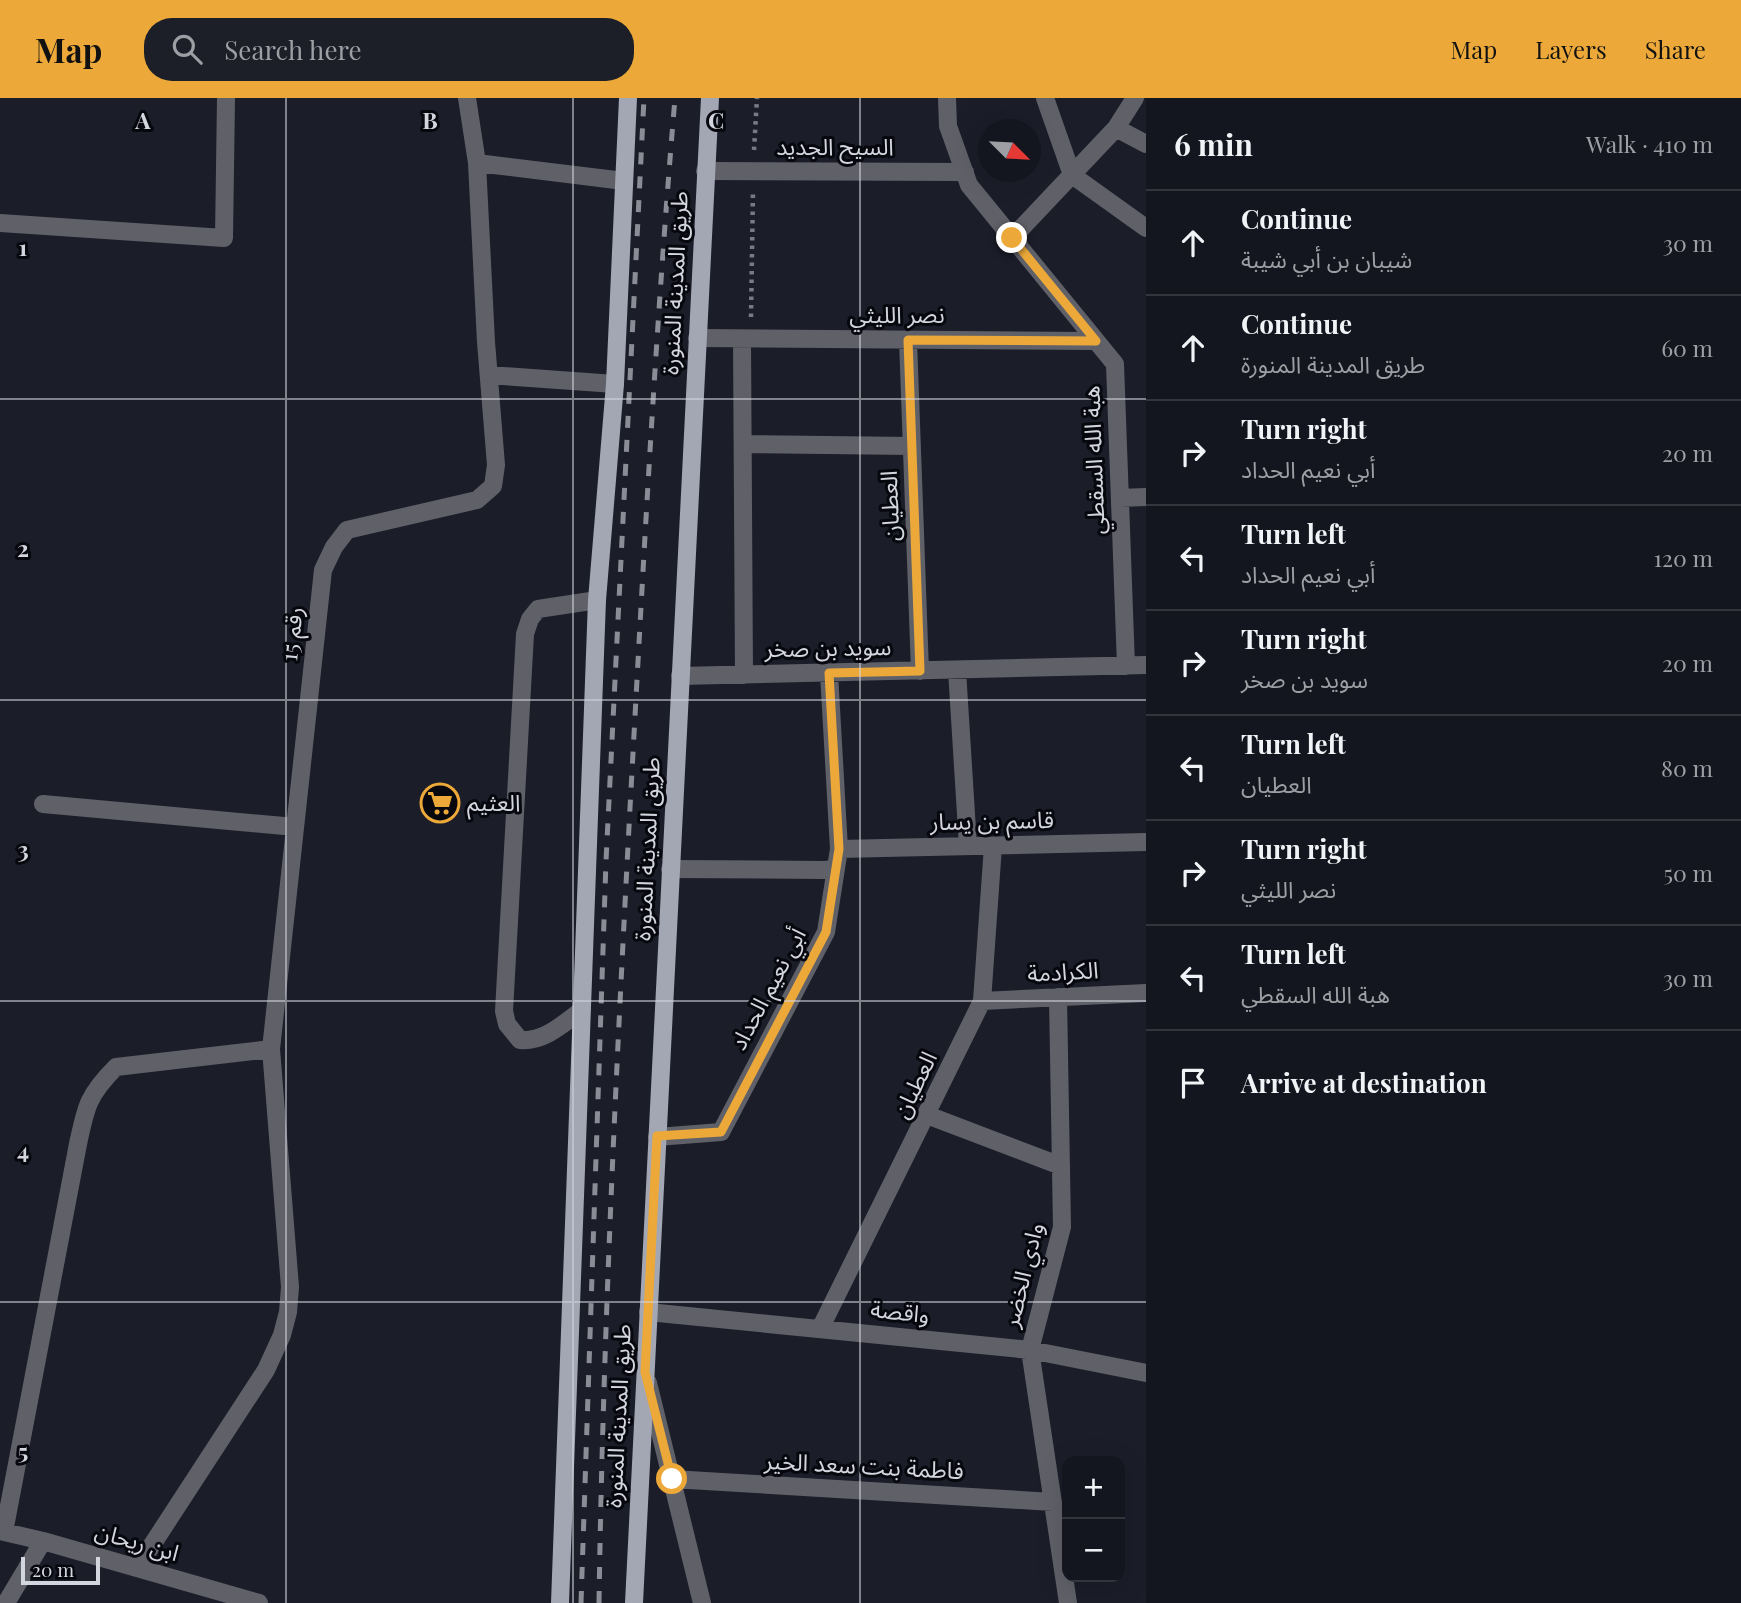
<!DOCTYPE html>
<meta charset="utf-8">
<style>
:root{--surface:#14161f;--page:#1d1f28;--text:#f1f3f6;--muted:#9d9fa4;--line:#33353d;--accent:#eca93a}
body{margin:0;font-family:"Playfair Display","Noto Sans Arabic",serif;background:var(--page);color:var(--text)}
.controls{position:absolute;right:21px;bottom:21px;display:grid;overflow:hidden;border-radius:14px;box-shadow:0 7px 28px #0002}
.controls button{width:63px;height:63px;display:grid;place-items:center;padding:0;border:0;border-bottom:2px solid var(--line);background:var(--surface);color:var(--text);font:35px sans-serif}
.compass{position:absolute;left:978px;top:21px;width:63px;height:63px;border-radius:50%;background:var(--surface);box-shadow:0 7px 28px #0002;rotate:114deg}
.scale{position:absolute;left:21px;bottom:18px;width:79px;box-sizing:border-box;padding-left:7px;border:4px solid #d4d6df;border-top:0;font-size:19px;line-height:24px;white-space:nowrap;color:#d4d6df;-webkit-text-stroke:5px #07080d;paint-order:stroke}
.stop{position:absolute;width:21px;height:21px;margin:-16px;border:5px solid #eca93a;border-radius:50%;background:#fff}
.stop.end{background:#eca93a;border-color:#fff;box-shadow:0 2px 7px #0008}
.list{margin:0;padding:0;list-style:none}
h2{display:flex;justify-content:space-between;align-items:center;height:91px;margin:0;padding:0 28px;font-size:30px}
h2 small{font-size:23px;font-weight:400;color:var(--muted)}
.list li{display:grid;grid-template-columns:46px 1fr auto;gap:21px;align-items:center;box-sizing:border-box;height:105px;padding:0 28px;border-top:2px solid var(--line)}
.list b{display:block;font-size:26px;white-space:nowrap}
.list p{margin:0;font-size:23px;white-space:nowrap;color:var(--muted)}
.list em{font-size:23px;font-style:normal;color:var(--muted)}
.icon{flex:none;width:38px;height:38px;fill:none;stroke:currentColor;stroke-width:2;stroke-linecap:round;stroke-linejoin:round}
.map{position:relative;flex:none;width:1146px;height:1505px;overflow:hidden}
header{display:flex;align-items:center;gap:42px;box-sizing:border-box;height:98px;padding:0 35px;background:var(--accent);color:#111}
header strong{font-size:33px}
nav{display:flex;gap:38px;margin-inline-start:auto;font-size:24px}
.search{width:490px;height:63px;background:var(--page);display:flex;align-items:center;gap:18px;box-sizing:border-box;padding:0 24px;border-radius:28px;color:var(--muted);font-size:26px}
main{display:flex}
aside{flex:1;background:var(--surface)}
.map>svg:first-child{display:block}
.lines{fill:none;stroke-linecap:round;stroke-linejoin:round}
.path{stroke:#787a85;stroke-width:4.5;stroke-dasharray:3.5 5;stroke-linecap:butt}
.minor{stroke:#606168;stroke-width:18}
.major{stroke:#a3a6b3;stroke-width:18}
.rail{stroke:#8a8c96;stroke-width:5;stroke-dasharray:12 12;stroke-linecap:butt}
.route{stroke:#eca93a;stroke-width:9}
.grid{fill:none;stroke:#d4d6df;stroke-width:2;stroke-opacity:0.55}
.labels{text-anchor:middle;stroke-width:6;stroke-linejoin:round;paint-order:stroke}
.street-label{font-size:23px;fill:#d4d6df;stroke:#07080d}
.poi-label{font-size:23px;fill:#d4d6df;stroke:#07080d;text-anchor:start}
.grid-label{font-size:23px;text-anchor:middle;font-weight:bold;fill:#d4d6df;stroke:#07080d;stroke-width:6;stroke-linejoin:round;paint-order:stroke}
</style>
<header>
<strong>Map</strong>
<div class="search"><svg class="icon" aria-label="search" viewBox="0 0 24 24"><circle cx="10" cy="10" r="6"/><path d="M15 15l6 6"/></svg>Search here</div>
<nav><a>Map</a><a>Layers</a><a>Share</a></nav>
</header>
<main>
<div class="map">
<svg width="1146" height="1505" viewBox="0 0 1146 1505">
<rect width="100%" height="100%" fill="#1b1d29"/>
<g class="lines">
<path class="path" d="M754,52L757,0
M751,219L753,92"/>
<path class="minor" d="M947,0L948,28L969,87L1115,266L1126,568
M1045,0L1072,77L1146,130
M1116,30L1146,46
M477,65L624,83
M705,73L965,74
M0,125L224,140L226,0
M1012,140L1116,30L1135,0
M697,240L1096,243
M742,241L744,577
M908,242L920,573
M489,277L615,286
M743,346L912,348
M1120,400L1146,399
M957,572L968,748
M680,578L1146,567
M43,706L295,729
M839,751L1146,744
M670,771L825,772L836,770
M1058,899L1062,1129L1030,1252L1068,1505
M982,903L1146,895
M582,912C563,926 544,944 520,942L507,926L504,913L525,536L530,521L538,511L597,502
M927,1017L1061,1068
M657,1039L721,1034L826,834L839,751L829,575
M648,1214L1030,1252L1146,1275
M820,1231L982,903L993,748
M648,1285L702,1505
M672,1381L1053,1404
M0,1433L43,1443L259,1505
M4,1434L78,1046C86,1008 88,997 116,969L271,951L323,472L334,449L347,432L477,402L493,388L496,367L486,244L477,65L467,0
M137,1470L266,1272L282,1237L288,1214L290,1189L271,951
M6,1505L43,1443"/>
<path class="major" d="M560,1505L597,502L615,286L628,0
M634,1505L710,0"/>
<path class="rail" d="M581,1505L606,763L644,0
M599,1505C603,1240 616,975 630,710C643,473 655,237 675,0"/>
</g>
<g class="lines">
<path class="route" d="M672,1381L645,1274L657,1038L721,1034L826,834L839,751L829,575L920,573L908,242L1096,243L1012,140"/>
</g>
<path class="grid" d="M286,0V1505M573,0V1505M860,0V1505M0,301H1146M0,602H1146M0,903H1146M0,1204H1146"/>
<defs>
<symbol id="supermarket-ring" viewBox="-11 -11 22 22"><circle r="9.5" fill="#07080d" stroke="#eca93a" stroke-width="1.5"/><path d="M-6-5.5h2.5l.6 2H6L4.5 2H-2.5L-4.4-4H-6ZM-1.5 3.2a1.3 1.3 0 1 0 .1 0ZM3 3.2a1.3 1.3 0 1 0 .1 0Z" fill="#eca93a"/></symbol>
</defs>
<g fill-rule="evenodd">
<use href="#supermarket-ring" x="418" y="683" width="44" height="44"/>
</g>
<g class="labels">
<g class="street-label">
<text x="835" y="57">السيح الجديد</text>
<text transform="translate(675 185) rotate(-87)" y="8">طريق المدينة المنورة</text>
<text x="897" y="225">نصر الليثي</text>
<text transform="translate(1094 362) rotate(-92)" y="8">هبة الله السقطي</text>
<text transform="translate(890 408) rotate(-92)" y="8">العطيان</text>
<text transform="translate(292 536) rotate(-84)" y="8">رقم 15</text>
<text transform="translate(828 550) rotate(-1)" y="8">سويد بن صخر</text>
<text transform="translate(992 723) rotate(-1)" y="8">قاسم بن يسار</text>
<text transform="translate(647 751) rotate(-87)" y="8">طريق المدينة المنورة</text>
<text transform="translate(1063 874) rotate(-3)" y="8">الكرادمة</text>
<text transform="translate(768 891) rotate(-62)" y="8">أبي نعيم الحداد</text>
<text transform="translate(915 987) rotate(-64)" y="8">العطيان</text>
<text transform="translate(1023 1177) rotate(-76)" y="8">وادي الخضر</text>
<text transform="translate(900 1214) rotate(6)" y="8">واقصة</text>
<text transform="translate(618 1318) rotate(-87)" y="8">طريق المدينة المنورة</text>
<text transform="translate(864 1368) rotate(3)" y="8">فاطمة بنت سعد الخير</text>
<text transform="translate(137 1444) rotate(16)" y="8">ابن ريحان</text>
</g>
<g class="poi-label">
<text x="467" y="713">العثيم</text>
</g>
</g>
<g class="grid-label">
<text x="143" y="31">A</text>
<text x="430" y="31">B</text>
<text x="716" y="31">C</text>
<text x="23" y="158">1</text>
<text x="23" y="459">2</text>
<text x="23" y="760">3</text>
<text x="23" y="1061">4</text>
<text x="23" y="1362">5</text>
</g>
</svg>
<div class="controls">
<button>+</button>
<button>−</button>
</div>
<svg class="compass" viewBox="-18 -18 36 36"><path d="M0-13l5 13h-10z" fill="#e53935"/><path d="M0 13l5-13h-10z" fill="#9d9fa4"/></svg>
<div class="scale">20 m</div>
<div class="stop" style="left:672px;top:1381px"></div>
<div class="stop end" style="left:1012px;top:140px"></div>
</div>
<aside>
<h2>6 min<small>Walk · 410 m</small></h2>
<ul class="list">
<li><svg class="icon" aria-label="ahead" viewBox="0 0 24 24"><path d="M12 20V5M6 11l6-6 6 6"/></svg><div><b>Continue</b><p>شيبان بن أبي شيبة</p></div><em>30 m</em></li>
<li><svg class="icon" aria-label="ahead" viewBox="0 0 24 24"><path d="M12 20V5M6 11l6-6 6 6"/></svg><div><b>Continue</b><p>طريق المدينة المنورة</p></div><em>60 m</em></li>
<li><svg class="icon" aria-label="right" viewBox="0 0 24 24"><path d="M7 20v-9h11M14 6l5 5-5 5"/></svg><div><b>Turn right</b><p>أبي نعيم الحداد</p></div><em>20 m</em></li>
<li><svg class="icon" aria-label="left" viewBox="0 0 24 24"><path d="M17 20v-9H6M10 6l-5 5 5 5"/></svg><div><b>Turn left</b><p>أبي نعيم الحداد</p></div><em>120 m</em></li>
<li><svg class="icon" aria-label="right" viewBox="0 0 24 24"><path d="M7 20v-9h11M14 6l5 5-5 5"/></svg><div><b>Turn right</b><p>سويد بن صخر</p></div><em>20 m</em></li>
<li><svg class="icon" aria-label="left" viewBox="0 0 24 24"><path d="M17 20v-9H6M10 6l-5 5 5 5"/></svg><div><b>Turn left</b><p>العطيان</p></div><em>80 m</em></li>
<li><svg class="icon" aria-label="right" viewBox="0 0 24 24"><path d="M7 20v-9h11M14 6l5 5-5 5"/></svg><div><b>Turn right</b><p>نصر الليثي</p></div><em>50 m</em></li>
<li><svg class="icon" aria-label="left" viewBox="0 0 24 24"><path d="M17 20v-9H6M10 6l-5 5 5 5"/></svg><div><b>Turn left</b><p>هبة الله السقطي</p></div><em>30 m</em></li>
<li><svg class="icon" aria-label="arrive" viewBox="0 0 24 24"><path d="M6 21V4h12l-3 4 3 4H6"/></svg><div><b>Arrive at destination</b></div></li>
</ul>
</aside>
</main>
